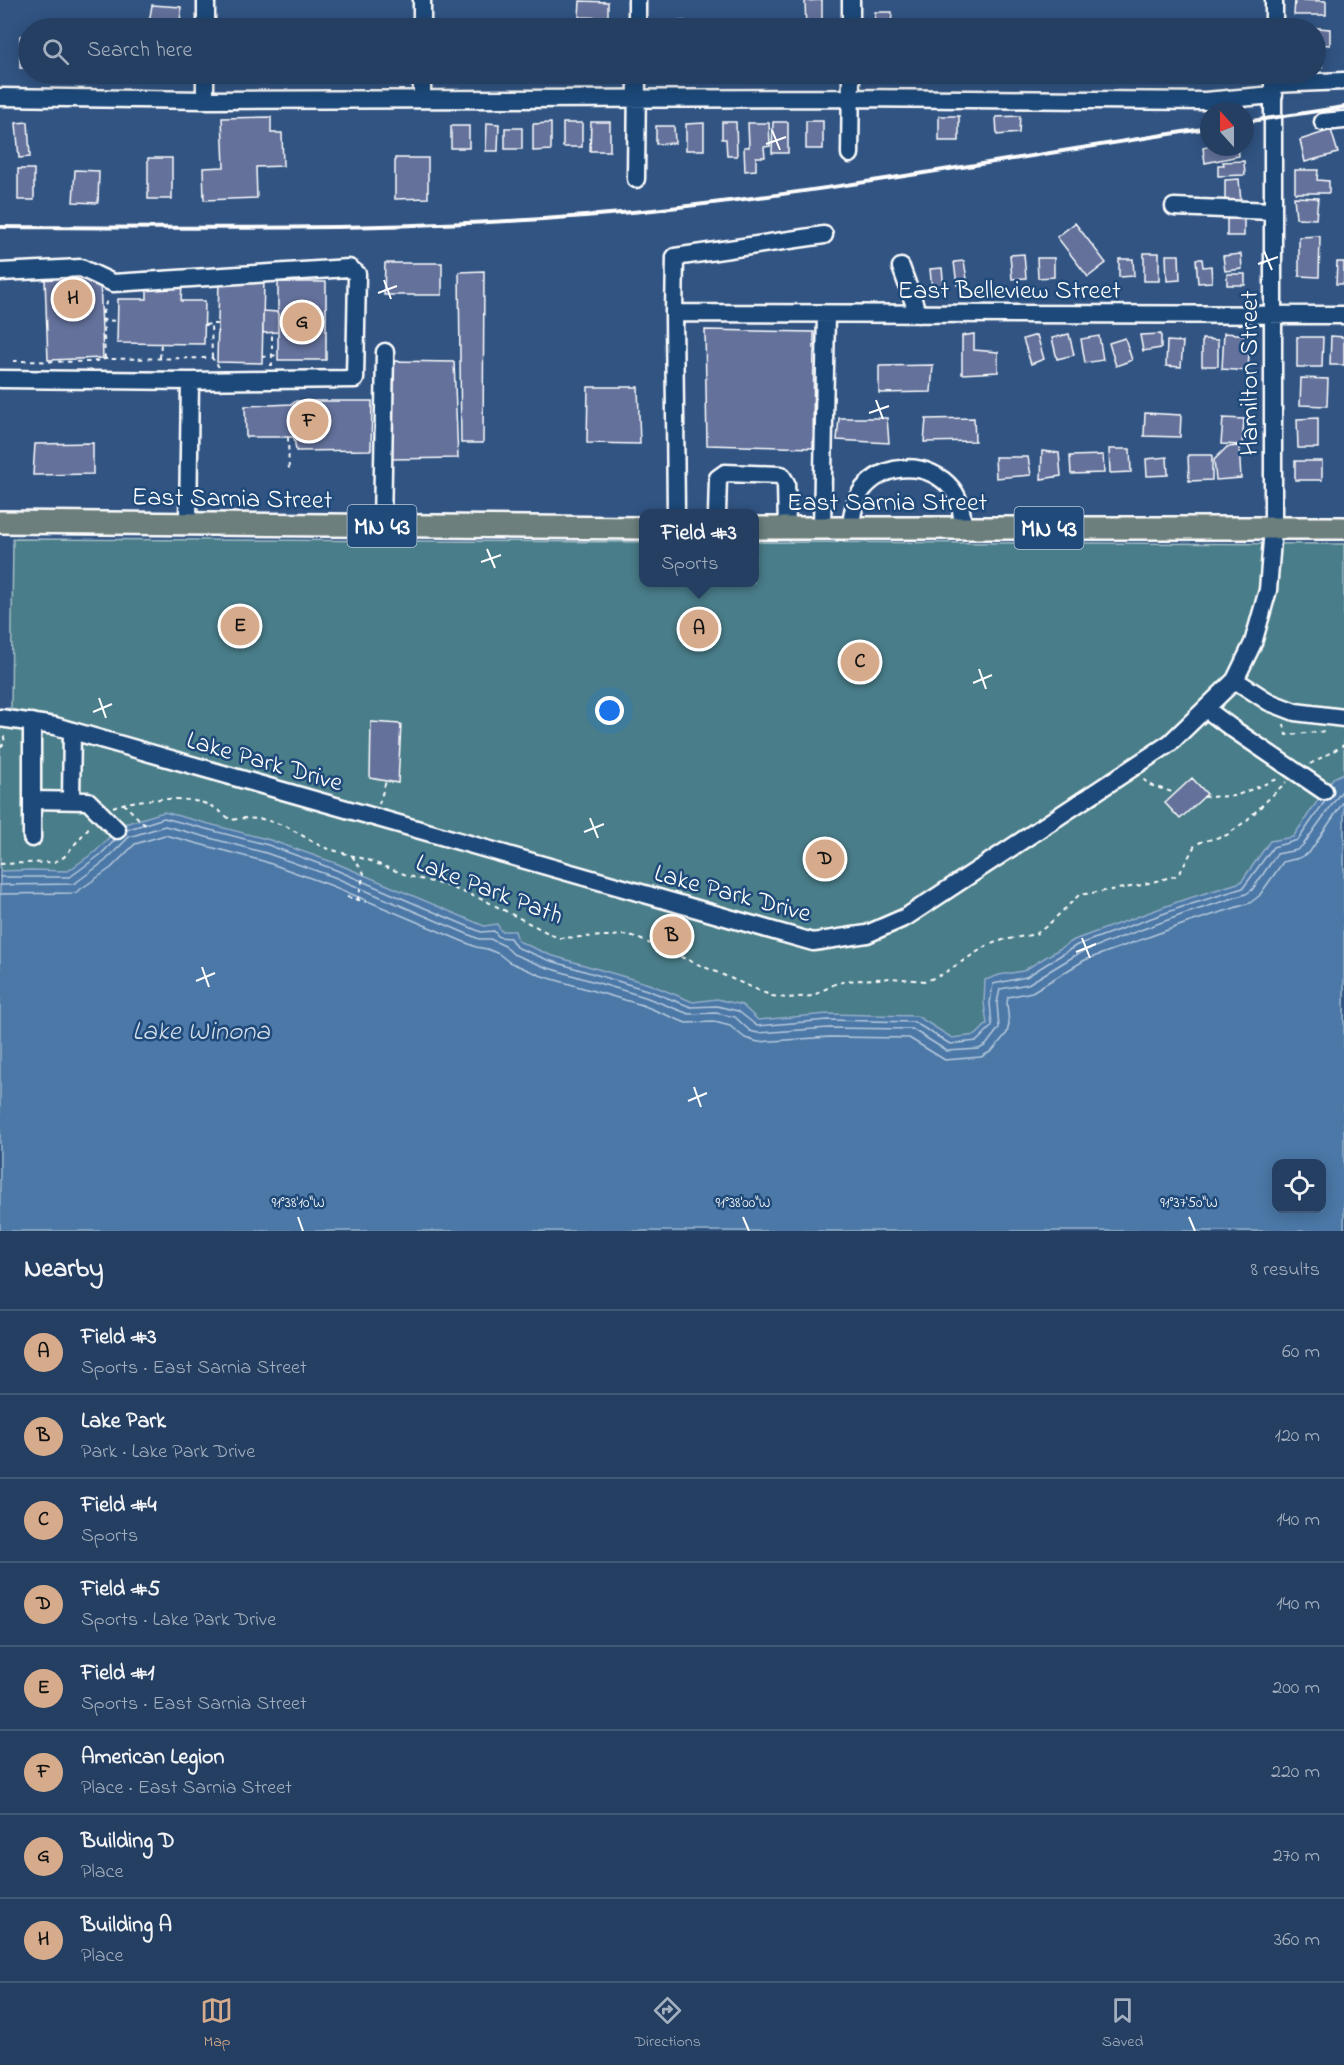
<!DOCTYPE html>
<meta charset="utf-8">
<style>
:root{--surface:#253f62;--page:#2d4668;--text:#f1f3f6;--muted:#a3afbe;--line:#425877;--accent:#d6ab8b}
body{margin:0;font-family:"Indie Flower",sans-serif;background:var(--page);color:var(--text)}
.controls{position:absolute;right:18px;bottom:18px;display:grid;overflow:hidden;border-radius:12px;box-shadow:0 3px 15px #0003}
.controls button{width:54px;height:54px;display:grid;place-items:center;padding:0;border:0;border-bottom:2px solid var(--line);background:var(--surface);color:var(--text);font:30px sans-serif}
.compass{position:absolute;left:1200px;top:102px;width:54px;height:54px;border-radius:50%;background:var(--surface);box-shadow:0 3px 15px #0003;rotate:339deg}
.you{position:absolute;left:610px;top:711px;width:21px;height:21px;margin:-15px;border:4px solid #fff;border-radius:50%;background:#1a73e8;box-shadow:0 0 0 9px #1a73e833}
.badge{display:grid;place-items:center;width:39px;height:39px;border-radius:50%;background:var(--accent);color:#111;font-size:20px;font-weight:700}
.pin{position:absolute;translate:-50% -50%;border:3px solid #fff;box-shadow:0 2px 6px #0006}
.popup{position:absolute;left:639px;top:509px;width:120px;height:78px;box-sizing:border-box;display:grid;place-content:center;border-radius:12px;background:var(--surface);filter:drop-shadow(0 2px 4px #0005);font-size:20px;white-space:nowrap;color:var(--muted)}
.popup b{font-size:22px;color:var(--text)}
.popup::after{content:'';position:absolute;left:50%;top:100%;margin-left:-12px;border:12px solid transparent;border-top-color:var(--surface)}
.list{margin:0;padding:0;list-style:none}
h2{display:flex;justify-content:space-between;align-items:center;height:78px;margin:0;padding:0 24px;font-size:26px}
h2 small{font-size:20px;font-weight:400;color:var(--muted)}
.list li{display:grid;grid-template-columns:39px 1fr auto;gap:18px;align-items:center;box-sizing:border-box;height:84px;padding:0 24px;border-top:2px solid var(--line)}
.list b{display:block;font-size:22px;white-space:nowrap}
.list p{margin:0;font-size:20px;white-space:nowrap;color:var(--muted)}
.list em{font-size:20px;font-style:normal;color:var(--muted)}
.icon{flex:none;width:33px;height:33px;fill:none;stroke:currentColor;stroke-width:2;stroke-linecap:round;stroke-linejoin:round}
.map{position:relative;flex:none;width:1344px;height:1231px;overflow:hidden}
.search{position:absolute;background:var(--surface);box-shadow:0 3px 15px #0003;left:18px;right:18px;top:18px;height:66px;display:flex;align-items:center;gap:15px;box-sizing:border-box;padding:0 21px;border-radius:33px;color:var(--muted);font-size:22px}
.sheet{height:750px;background:var(--surface)}
nav{display:flex;justify-content:space-around;align-items:center;box-sizing:border-box;height:84px;border-top:2px solid var(--line);background:var(--surface);font-size:16px;color:var(--muted)}
nav a{display:grid;justify-items:center;gap:3px}
nav .on{color:var(--accent)}
.map>svg:first-child{display:block}
.green{fill:#4a7d89;stroke:#a4bec4;stroke-width:1.5;fill-rule:evenodd}
.water{fill:#4b78a7;stroke:#93aeca;stroke-width:1.5;fill-rule:evenodd}
.lines{fill:none;stroke-linecap:round;stroke-linejoin:round}
.shore{stroke:#b7c9dc;stroke-width:1.5}
.building{fill:#63719b;stroke:#fff;stroke-width:1.5}
.minor-casing{stroke:#fff;stroke-width:21}
.major-casing{stroke:#fff;stroke-width:26}
.path{stroke:#fff;stroke-width:2;stroke-dasharray:4.5 4.5;stroke-linecap:butt}
.minor{stroke:#1f4a7a;stroke-width:16}
.major{stroke:#6c7f7c;stroke-width:21}
.rail{stroke:#fff;stroke-width:4}
.ticks{fill:none;stroke:#fff;stroke-width:2}
.labels{text-anchor:middle;stroke-width:5;stroke-linejoin:round;paint-order:stroke}
.shield{fill:#1f4a7a;stroke:#bcc9d7;stroke-width:1.5}
.shield-label{font-size:24px;font-weight:bold;fill:#fff}
.street-label{font-size:26px;fill:#fff;stroke:#1f4a7a}
.water-label{font-size:27px;font-style:italic;fill:#d2dde9;stroke:#1f4a7a}
.ticks-label{font-size:15px;text-anchor:middle;fill:#fff;stroke:#1f4a7a;stroke-width:5;stroke-linejoin:round;paint-order:stroke}
</style>
<div class="map">
<svg width="1344" height="1231" viewBox="0 0 1344 1231">
<rect width="100%" height="100%" fill="#315483"/>
<filter id="ink" filterUnits="userSpaceOnUse"><feTurbulence type="fractalNoise" baseFrequency=".0167" numOctaves="2"/><feDisplacementMap in="SourceGraphic" scale="12" xChannelSelector="R" yChannelSelector="G"/><feConvolveMatrix kernelMatrix="1 2 1 2 8 2 1 2 1" color-interpolation-filters="sRGB"/></filter>
<g filter="url(#ink)">
<path class="green" d="M13,539L643,542L644,582H754L755,542L1344,544V1231H0V709L11,708ZM1276,1164H1322V1208H1276Z"/>
<path class="water" d="M1344,773V1231H0V871L31,870L68,871L96,851L121,825L164,812L270,840L338,864L484,926L497,924L501,931H515L518,941L550,955L649,984L693,1002L717,999L742,1005L758,1020L828,1014L917,1016L952,1038L976,1035L987,1024L984,1003L985,980L999,975L1023,971L1074,940L1180,901L1241,882L1270,841L1293,837L1333,778ZM1276,1164H1322V1208H1276Z"/>
<g class="lines">
<path class="shore" d="M126,830L164,818L268,845L336,870L481,932L494,931L499,937L510,938L516,947L548,960L647,990L691,1007L717,1006L738,1011L757,1026L828,1020L914,1022L950,1044L977,1041L992,1026L990,1003L993,984L1026,977L1077,945L1182,907L1243,888L1273,847L1298,840L1325,801
M0,877H70L100,855L116,839
M0,885L74,884L105,861L129,837L165,826L266,853L334,877L479,939H490L505,946L513,954L545,967L645,997L689,1014L716,1013L735,1017L750,1031L758,1033L829,1028L912,1029L947,1051L979,1049L986,1045L999,1028L997,1003L1000,989L1028,984L1081,952L1184,914L1246,894L1252,890L1277,854L1297,850L1303,845L1344,788
M0,894L75,893L111,868L135,844L165,835L263,861L330,885L476,947L487,949L499,954L509,962L542,976L642,1005L686,1023L715,1022L730,1026L745,1038L758,1042L829,1037L909,1038L945,1060L981,1057L992,1051L1007,1033L1009,1024L1007,1003L1008,997L1032,992L1085,960L1187,923L1250,903L1259,896L1283,862L1299,858L1309,853L1344,801"/>
</g>
<path class="building" d="M822,0V28H806L805,1Z
M1295,0L1326,1V15H1294Z
M580,1L608,2V18L579,17Z
M152,5L181,7L180,28H148Z
M875,12H892L891,28H874Z
M685,21L686,28H668V22Z
M1056,21H1077V28H1056Z
M1295,26L1330,29V45L1316,44V28H1295Z
M20,36L28,37V68H20Z
M1323,50L1322,67H1316V51Z
M939,116H959V141H939Z
M1020,116L1019,133L997,135L996,117Z
M271,117V133H282L283,166L256,167L257,198L204,200L203,168L224,167L222,118Z
M806,121H823V149H806Z
M28,122L30,157L19,158L16,123Z
M591,122H610V151H590Z
M722,122H736L737,156H727L726,139H722Z
M773,122H788V153H772Z
M487,123L499,124L498,151H486Z
M551,123V150L533,151V124Z
M563,123H582V147H563Z
M704,123V150H686V124Z
M748,123H769L770,146L764,147L765,157H756V170L745,171L744,147H749Z
M451,126H469V148H451Z
M656,126H674L675,143L656,144Z
M505,128H522V149H505Z
M1331,130L1338,153L1305,162L1300,140Z
M1209,146L1238,147L1239,156L1205,163L1203,148Z
M148,158H172V199H148Z
M395,158H428V198L395,199Z
M1244,161L1245,175L1218,176V165H1224L1223,162Z
M18,169H34V200H18Z
M75,170L99,171L98,203L73,202Z
M1295,170H1318L1317,180L1329,181V193H1295Z
M1239,179L1241,202L1225,203V180Z
M1294,197L1318,198L1316,219L1296,218Z
M1244,218V236H1227V219Z
M1075,223L1106,263L1088,277L1057,237Z
M1320,236L1319,277L1299,276V237Z
M1144,253H1159V281H1144Z
M1024,254L1026,278L1012,279L1010,255Z
M1241,254L1242,269L1225,271L1223,256Z
M1166,255H1179L1180,280L1167,281Z
M1037,258H1054V277L1038,278Z
M1119,259H1133L1134,276L1119,277Z
M1196,259H1202L1203,267L1211,266L1212,282L1198,283Z
M964,261L967,279L957,285L954,262Z
M1337,262H1344V284H1336Z
M385,263H442V295H384Z
M942,268L944,289L932,290L930,269Z
M484,271L483,443H461L459,272Z
M1227,274H1245V285H1227Z
M100,277L103,358L48,360L45,279Z
M219,279L264,280L262,363L217,362Z
M278,282H326V360H278Z
M147,285L182,286L181,301H205L204,344L117,343L118,299H147Z
M263,311L278,312V332L263,333Z
M705,330L814,332L813,448L707,445Z
M1224,333L1250,335L1248,371L1222,369Z
M974,334V350L998,352V372L962,374V336Z
M1069,334L1074,355L1057,359L1052,338Z
M1161,334V348L1143,351L1140,335Z
M1037,335L1044,359L1031,364L1023,339Z
M1099,336L1103,360L1085,363L1081,339Z
M1331,336L1344,337V365H1330Z
M1297,337H1323L1322,367H1297Z
M1125,338L1132,360L1116,366L1109,343Z
M1202,339L1218,340V366H1202Z
M1167,341L1183,342L1181,367L1166,366Z
M390,361L454,362L458,458L390,459Z
M933,365L931,392L879,393V366Z
M1301,378L1328,379L1327,406L1300,405Z
M588,387H638L640,444L587,443Z
M296,401H372L371,450L296,451L294,437H246L245,406L292,404Z
M1145,413L1181,415L1180,437L1144,436Z
M839,418H887L889,443L837,440Z
M974,418L975,441L924,442L926,419Z
M1223,418L1244,419L1242,445L1221,444Z
M1318,418V448H1298L1297,419Z
M93,443V474L33,475L35,444Z
M1239,446L1241,478L1216,480L1214,460L1227,447Z
M1109,449H1130L1131,472L1110,473Z
M1042,451L1059,453L1061,476L1041,479Z
M1103,455L1104,473L1071,474L1070,456Z
M1188,455H1212V480L1189,481Z
M995,457H1028L1031,475L996,478Z
M1167,457L1168,475L1147,476L1146,459Z
M1295,461H1322V480H1295Z
M371,722L401,724L398,783L370,778Z
M1192,778L1207,794L1180,819L1165,803Z"/>
<g class="lines">
<defs>
<path id="minor" d="M206,28V0
M422,28V0
M637,28V0
M851,28V0
M1274,28V0
M205,74V100
M1273,84L1344,81
M0,97L205,100L851,98L1205,101L1274,95
M422,99V74
M1323,122L1344,120
M850,154L851,74
M636,179L637,74
M1174,207L1272,211
M901,267L918,314
M0,272L81,268L113,283L349,268L357,274L355,379L190,381L0,379
M674,313L1344,315
M676,514L674,313L675,257L824,235
M717,514L718,478L725,473L781,475L786,483L787,528
M188,523L190,381
M382,526L385,352
M822,528L826,314
M851,528C852,514 854,501 863,489C885,462 929,461 952,489C961,500 962,515 963,528
M1235,680L1269,702L1295,712L1344,718
M1206,709L1233,729L1324,791
M0,718L55,726L813,942L867,934L906,917L1170,743L1235,680L1253,643L1268,590L1273,528V74
M32,800L88,801L117,830
M71,800L72,731
M32,838V722"/>
<path id="major" d="M0,522L644,528
M754,528H1344"/>
</defs>
<use href="#minor" class="minor-casing"/>
<use href="#major" class="major-casing"/>
<path class="path" d="M101,320L117,321
M205,325L211,324
M262,357L278,355
M160,358L161,343
M212,358L211,324H218
M105,359L103,312L108,297
M13,361L91,362L105,359L212,358L219,367
M270,365H272V332
M288,437L289,473
M1284,724L1286,735L1326,731
M0,747L5,743L3,732
M1310,764L1344,745
M1143,779L1150,785L1175,793
M1203,797L1235,796L1280,778
M123,803L148,828
M379,804L386,781
M113,807C135,798 190,795 211,806C218,809 224,815 231,820L243,818L262,819L286,826L322,847L368,860L409,876L447,886L486,901L558,938L630,935L772,996L787,998L812,996L835,984L846,981L891,978L926,981L941,975L988,945L1003,940L1036,934L1048,925L1079,895L1137,886L1175,876L1181,871L1195,845L1201,842L1227,835L1247,820L1286,782
M352,856L364,873L358,899
M0,864L54,862L64,857L91,825
M347,897L367,902"/>
<use href="#minor" class="minor"/>
<use href="#major" class="major"/>
<path class="rail" d="M1245,122L1344,107
M0,227C218,228 436,232 653,210C839,190 1024,156 1209,128"/>
</g>
</g>
<path class="ticks" d="M772,130L780,150M766,144L786,137M1264,251L1272,270M1258,264L1278,257M384,280L391,299M378,293L397,286M876,400L883,419M869,413L889,406M487,549L495,568M481,562L501,555M979,669L986,689M973,683L992,675M99,698L106,718M93,712L112,704M590,818L598,838M584,832L604,824M1082,938L1090,958M1076,952L1096,944M202,967L209,987M196,981L215,973M694,1087L701,1107M688,1101L707,1093M298,1217L303,1231M743,1217L749,1231M1189,1217L1195,1231"/>
<g class="labels">
<g class="shield">
<rect x="347.5" y="505" width="69" height="42" rx="4.5"/>
<rect x="1014.5" y="507" width="69" height="42" rx="4.5"/>
</g>
<g class="shield-label">
<text x="382" y="534">MN 43</text>
<text x="1049" y="536">MN 43</text>
</g>
<g class="street-label">
<text x="1009" y="298">East Belleview Street</text>
<text transform="translate(1248 373) rotate(-90)" y="9">Hamilton Street</text>
<text transform="translate(232 497) rotate(1)" y="9">East Sarnia Street</text>
<text x="887" y="510">East Sarnia Street</text>
<text transform="translate(265 760) rotate(16)" y="9">Lake Park Drive</text>
<text transform="translate(490 888) rotate(21)" y="9">Lake Park Path</text>
<text transform="translate(733 892) rotate(15)" y="9">Lake Park Drive</text>
</g>
<g class="water-label">
<text x="201" y="1039">Lake Winona</text>
</g>
</g>
<g class="ticks-label">
<text x="298" y="1207">91°38'10"W</text>
<text x="743" y="1207">91°38'00"W</text>
<text x="1189" y="1207">91°37'50"W</text>
</g>
</svg>
<div class="controls">
<button><svg class="icon" aria-label="locate" viewBox="0 0 24 24"><circle cx="12" cy="12" r="6"/><path d="M12 2v4M12 18v4M2 12h4M18 12h4"/></svg></button>
</div>
<svg class="compass" viewBox="-18 -18 36 36"><path d="M0-13l5 13h-10z" fill="#e53935"/><path d="M0 13l5-13h-10z" fill="#a3afbe"/></svg>
<div class="you"></div>
<div class="pin badge" style="left:699px;top:629px">A</div>
<div class="popup"><b>Field #3</b>Sports</div>
<div class="pin badge" style="left:672px;top:936px">B</div>
<div class="pin badge" style="left:860px;top:662px">C</div>
<div class="pin badge" style="left:825px;top:859px">D</div>
<div class="pin badge" style="left:240px;top:626px">E</div>
<div class="pin badge" style="left:309px;top:421px">F</div>
<div class="pin badge" style="left:302px;top:322px">G</div>
<div class="pin badge" style="left:73px;top:299px">H</div>
<div class="search"><svg class="icon" aria-label="search" viewBox="0 0 24 24"><circle cx="10" cy="10" r="6"/><path d="M15 15l6 6"/></svg>Search here</div>
</div>
<section class="sheet">
<h2>Nearby<small>8 results</small></h2>
<ul class="list">
<li><span class="badge">A</span><div><b>Field #3</b><p>Sports · East Sarnia Street</p></div><em>60 m</em></li>
<li><span class="badge">B</span><div><b>Lake Park</b><p>Park · Lake Park Drive</p></div><em>120 m</em></li>
<li><span class="badge">C</span><div><b>Field #4</b><p>Sports</p></div><em>140 m</em></li>
<li><span class="badge">D</span><div><b>Field #5</b><p>Sports · Lake Park Drive</p></div><em>140 m</em></li>
<li><span class="badge">E</span><div><b>Field #1</b><p>Sports · East Sarnia Street</p></div><em>200 m</em></li>
<li><span class="badge">F</span><div><b>American Legion</b><p>Place · East Sarnia Street</p></div><em>220 m</em></li>
<li><span class="badge">G</span><div><b>Building D</b><p>Place</p></div><em>270 m</em></li>
<li><span class="badge">H</span><div><b>Building A</b><p>Place</p></div><em>360 m</em></li>
</ul>
</section>
<nav>
<a class="on"><svg class="icon" aria-label="map" viewBox="0 0 24 24"><path d="M3 6l6-2 6 2 6-2v14l-6 2-6-2-6 2zM9 4v14M15 6v14"/></svg>Map</a>
<a><svg class="icon" aria-label="directions" viewBox="0 0 24 24"><path d="M12 3l9 9-9 9-9-9zM9 14v-3h6M13 9l2 2-2 2"/></svg>Directions</a>
<a><svg class="icon" aria-label="saved" viewBox="0 0 24 24"><path d="M7 4h10v16l-5-4-5 4z"/></svg>Saved</a>
</nav>
